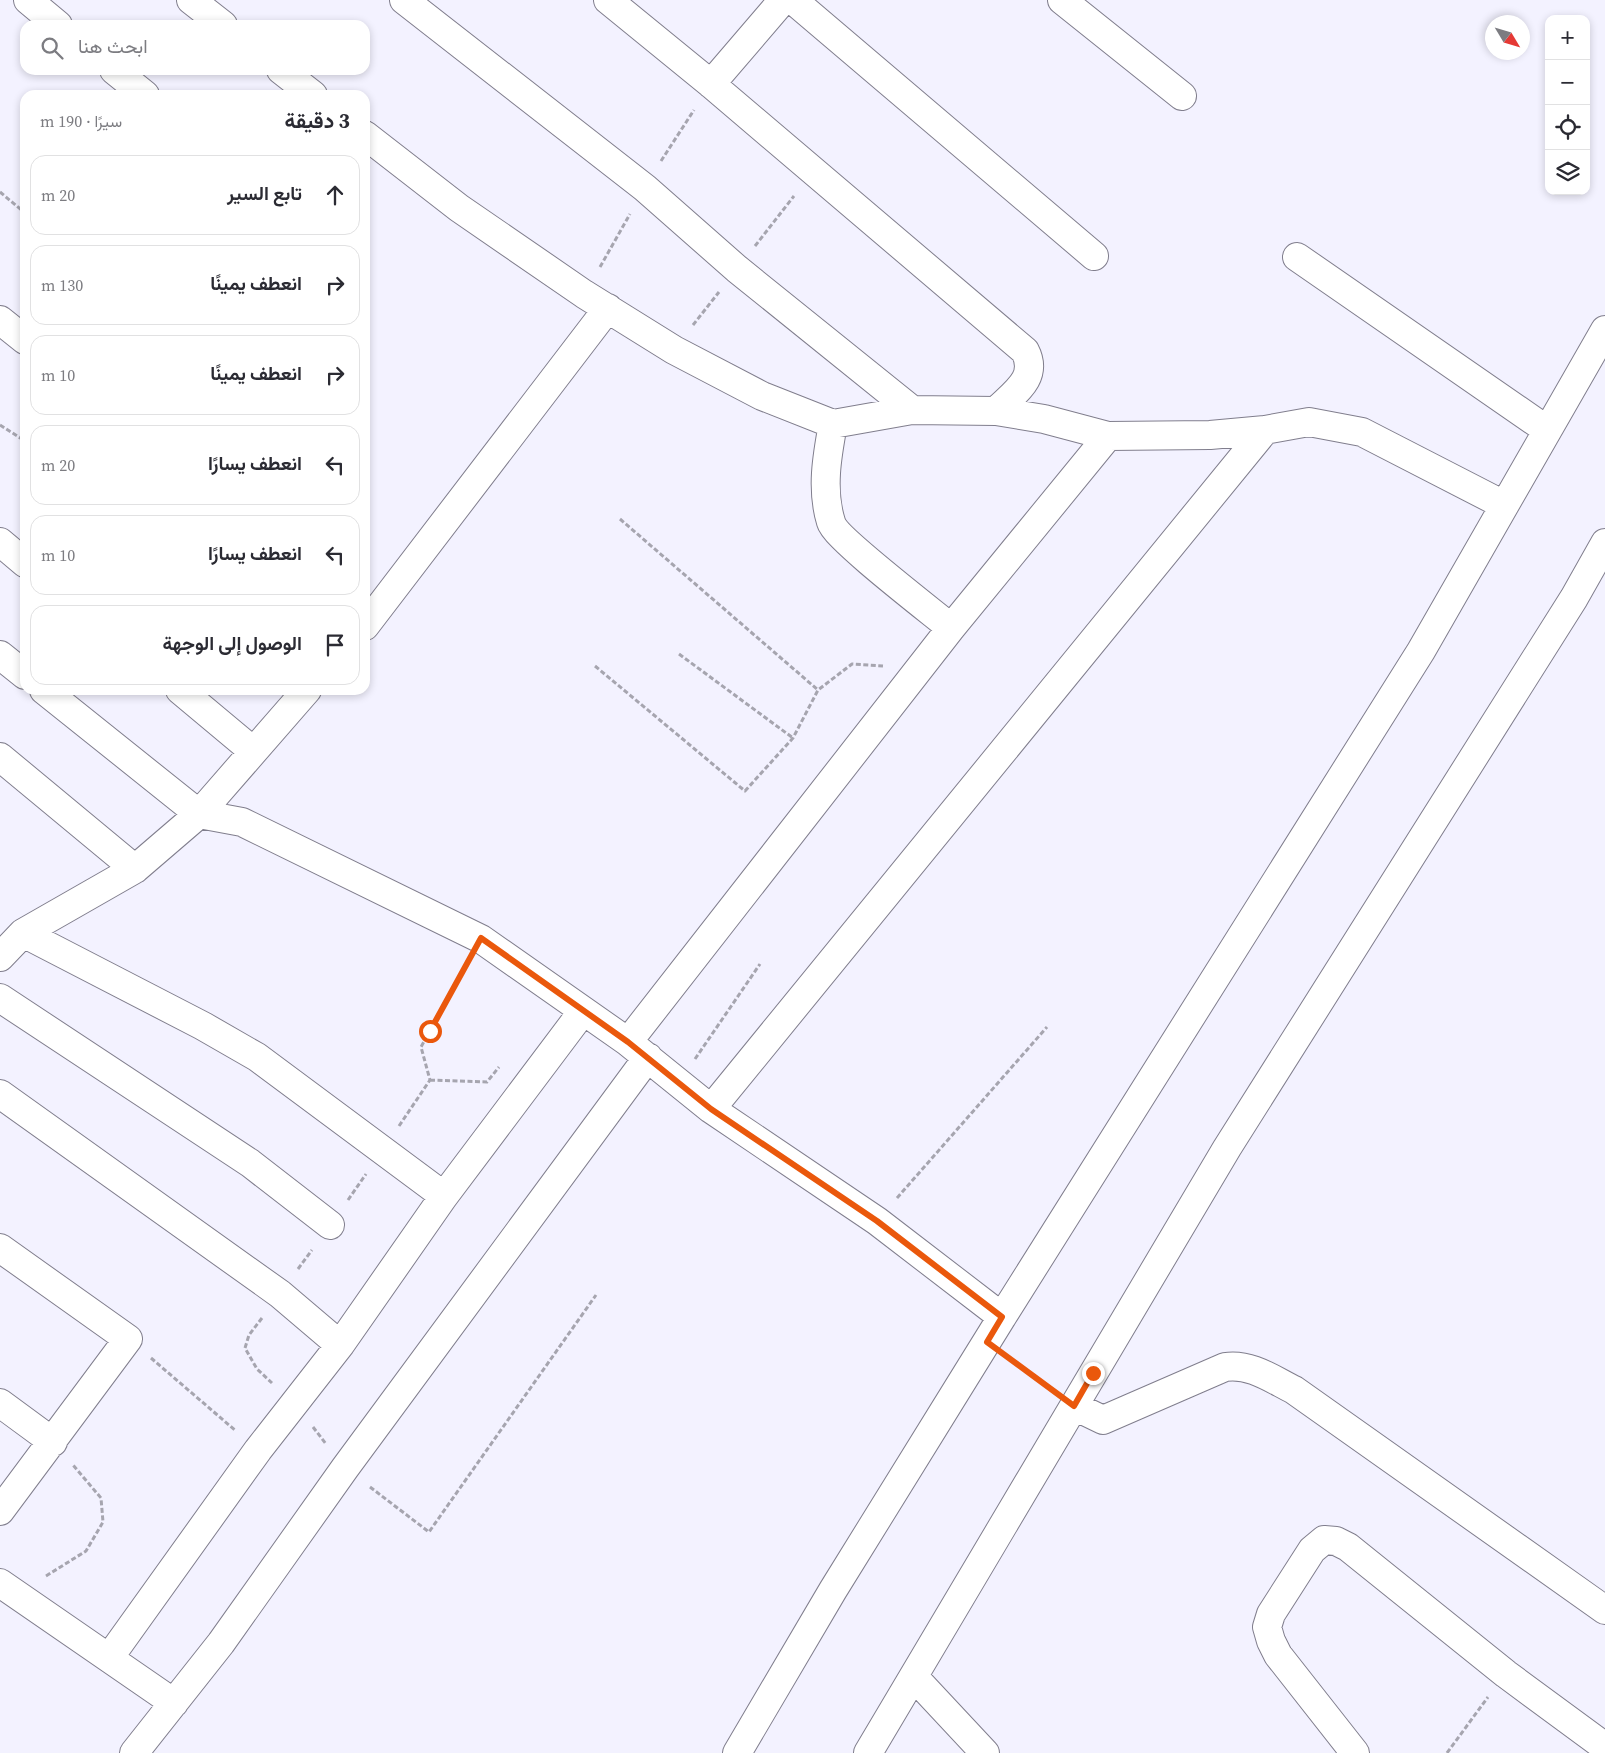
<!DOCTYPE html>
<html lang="ar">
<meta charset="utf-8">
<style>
:root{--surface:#fff;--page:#f7f7f7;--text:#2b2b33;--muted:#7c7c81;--line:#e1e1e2}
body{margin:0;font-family:"Source Serif 4",Vazirmatn,serif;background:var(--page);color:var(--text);direction:rtl}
.controls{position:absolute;right:15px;top:15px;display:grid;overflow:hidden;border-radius:10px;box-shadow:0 2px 8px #0003}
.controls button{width:45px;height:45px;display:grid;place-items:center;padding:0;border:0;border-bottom:1px solid var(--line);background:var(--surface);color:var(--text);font:25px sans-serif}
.compass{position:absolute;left:1485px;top:15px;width:45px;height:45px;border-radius:50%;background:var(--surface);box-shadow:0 2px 8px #0003;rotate:128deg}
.stop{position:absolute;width:15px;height:15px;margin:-11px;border:4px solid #ea580c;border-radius:50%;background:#fff}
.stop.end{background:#ea580c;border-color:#fff;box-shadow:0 1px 5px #0008}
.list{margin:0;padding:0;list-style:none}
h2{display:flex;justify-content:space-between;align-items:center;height:65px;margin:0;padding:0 20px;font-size:21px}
h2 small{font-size:16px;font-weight:400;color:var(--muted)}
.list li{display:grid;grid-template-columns:32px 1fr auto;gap:15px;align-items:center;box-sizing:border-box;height:80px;margin:0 10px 10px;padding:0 10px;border:1px solid var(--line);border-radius:15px}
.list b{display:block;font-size:19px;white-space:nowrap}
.list em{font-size:16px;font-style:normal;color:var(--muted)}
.icon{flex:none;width:28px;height:28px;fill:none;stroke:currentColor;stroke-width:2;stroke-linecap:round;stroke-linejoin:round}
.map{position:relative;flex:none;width:1605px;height:1753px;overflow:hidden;direction:ltr}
.search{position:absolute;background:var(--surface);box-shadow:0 2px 8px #0003;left:20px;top:20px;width:350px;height:55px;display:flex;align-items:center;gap:12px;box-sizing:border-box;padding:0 18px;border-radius:15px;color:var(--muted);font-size:19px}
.panel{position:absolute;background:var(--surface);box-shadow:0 2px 8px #0003;left:20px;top:90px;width:350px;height:605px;border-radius:15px;direction:rtl}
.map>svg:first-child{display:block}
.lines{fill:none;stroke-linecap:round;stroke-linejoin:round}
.street-casing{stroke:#807e8d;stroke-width:30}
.path{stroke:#a6a5af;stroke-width:3;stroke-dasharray:5 2.5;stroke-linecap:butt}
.street{stroke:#fff;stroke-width:28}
.route{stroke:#ea580c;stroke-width:6}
</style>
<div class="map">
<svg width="1605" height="1753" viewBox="0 0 1605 1753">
<rect width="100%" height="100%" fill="#f3f2ff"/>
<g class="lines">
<defs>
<path id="street" d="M28,0L58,25
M191,0L223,25
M404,0L645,188L737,269L912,410
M608,0L711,84L1025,351C1039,378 1014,393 996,411
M793,0L1094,256
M1062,0L1182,96
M114,70L145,95
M281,70L313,95
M711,84L783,0
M365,135L459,208L584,294L674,350L762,396L833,424L912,410L996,411L1044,419L1108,436L1210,435L1265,430L1309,422L1362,432L1504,505
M1297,257L1547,430
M0,320L25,340
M833,424C827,456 821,490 831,522C835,538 932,612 951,628
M0,542L25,563
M365,626L608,308
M0,655L25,675
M44,690L199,814L242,822L481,939L628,1042L711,1109L877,1221L1002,1317L833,1590L737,1753
M180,690L253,751
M0,757L135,869
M23,933L203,1026L257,1057L444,1196
M0,957L23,933L135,869L199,814L307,690
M0,998L250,1163L330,1225
M628,1042L951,628L1108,436
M0,1094L280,1294L340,1345
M711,1109L1265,430
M0,1248L128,1339L0,1511
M1002,1317L1421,651L1605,330
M0,1403L53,1442
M1074,1406L1103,1420L1225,1367C1250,1363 1272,1379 1294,1390L1605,1610
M0,1583L174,1703
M109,1658L258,1450L340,1345L444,1196L583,1011
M914,1677L985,1753
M134,1753L221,1643L345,1468L648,1057
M868,1753L1227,1148L1574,598L1605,543
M1355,1753L1278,1655L1271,1641L1267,1627L1271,1614L1312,1550L1324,1540L1336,1541L1348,1547L1506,1674L1605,1747"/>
</defs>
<use href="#street" class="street-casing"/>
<path class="path" d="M661,161L694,110
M0,192L25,213
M755,246L794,196
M600,267L630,214
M693,325L719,292
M0,425L25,441
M620,519L818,690
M679,654L793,738
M595,666L745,791L793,738L818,690L852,664L883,666
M695,1059L760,964
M430,1080L487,1082L499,1067
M399,1126L430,1080L421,1047L466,966
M897,1198L1047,1027
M348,1200L366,1174
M298,1269L312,1250
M262,1318L249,1335L245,1348L257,1369L272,1383
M151,1358L236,1431
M1012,1360L1049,1387
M313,1427L326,1444
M370,1487L429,1532L596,1295
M46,1576L86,1551L103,1522L101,1498L73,1465
M1447,1753L1488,1697"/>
<use href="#street" class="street"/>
</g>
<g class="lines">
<path class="route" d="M430,1031L481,938L628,1042L711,1109L877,1221L1002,1317L987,1342L1074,1406L1093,1373"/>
</g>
</svg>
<div class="controls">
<button>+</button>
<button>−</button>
<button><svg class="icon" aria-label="locate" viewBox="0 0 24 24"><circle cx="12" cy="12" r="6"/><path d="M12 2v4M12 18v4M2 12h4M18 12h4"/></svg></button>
<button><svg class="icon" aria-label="layers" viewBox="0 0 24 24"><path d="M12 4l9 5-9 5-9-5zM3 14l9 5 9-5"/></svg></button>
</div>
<svg class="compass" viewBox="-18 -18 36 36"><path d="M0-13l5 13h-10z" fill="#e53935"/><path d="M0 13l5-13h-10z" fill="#7c7c81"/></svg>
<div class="stop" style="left:430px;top:1031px"></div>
<div class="stop end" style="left:1093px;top:1373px"></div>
<div class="search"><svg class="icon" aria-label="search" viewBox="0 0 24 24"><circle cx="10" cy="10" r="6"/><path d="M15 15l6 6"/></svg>ابحث هنا</div>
<section class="panel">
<h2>3 دقيقة<small>سيرًا · 190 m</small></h2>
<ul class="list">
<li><svg class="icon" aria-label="ahead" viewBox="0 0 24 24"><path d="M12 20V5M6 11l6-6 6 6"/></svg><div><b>تابع السير</b></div><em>20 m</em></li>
<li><svg class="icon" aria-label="right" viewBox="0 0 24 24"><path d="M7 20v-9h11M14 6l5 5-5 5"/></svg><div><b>انعطف يمينًا</b></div><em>130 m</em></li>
<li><svg class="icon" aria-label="right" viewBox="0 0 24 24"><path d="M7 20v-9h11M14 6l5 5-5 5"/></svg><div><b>انعطف يمينًا</b></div><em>10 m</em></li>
<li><svg class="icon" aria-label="left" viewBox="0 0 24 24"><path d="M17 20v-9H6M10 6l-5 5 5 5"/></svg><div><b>انعطف يسارًا</b></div><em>20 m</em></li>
<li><svg class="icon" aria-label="left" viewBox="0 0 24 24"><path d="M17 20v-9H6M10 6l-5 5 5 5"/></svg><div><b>انعطف يسارًا</b></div><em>10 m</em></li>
<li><svg class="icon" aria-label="arrive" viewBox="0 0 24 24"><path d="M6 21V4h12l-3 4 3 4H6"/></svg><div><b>الوصول إلى الوجهة</b></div></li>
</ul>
</section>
</div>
